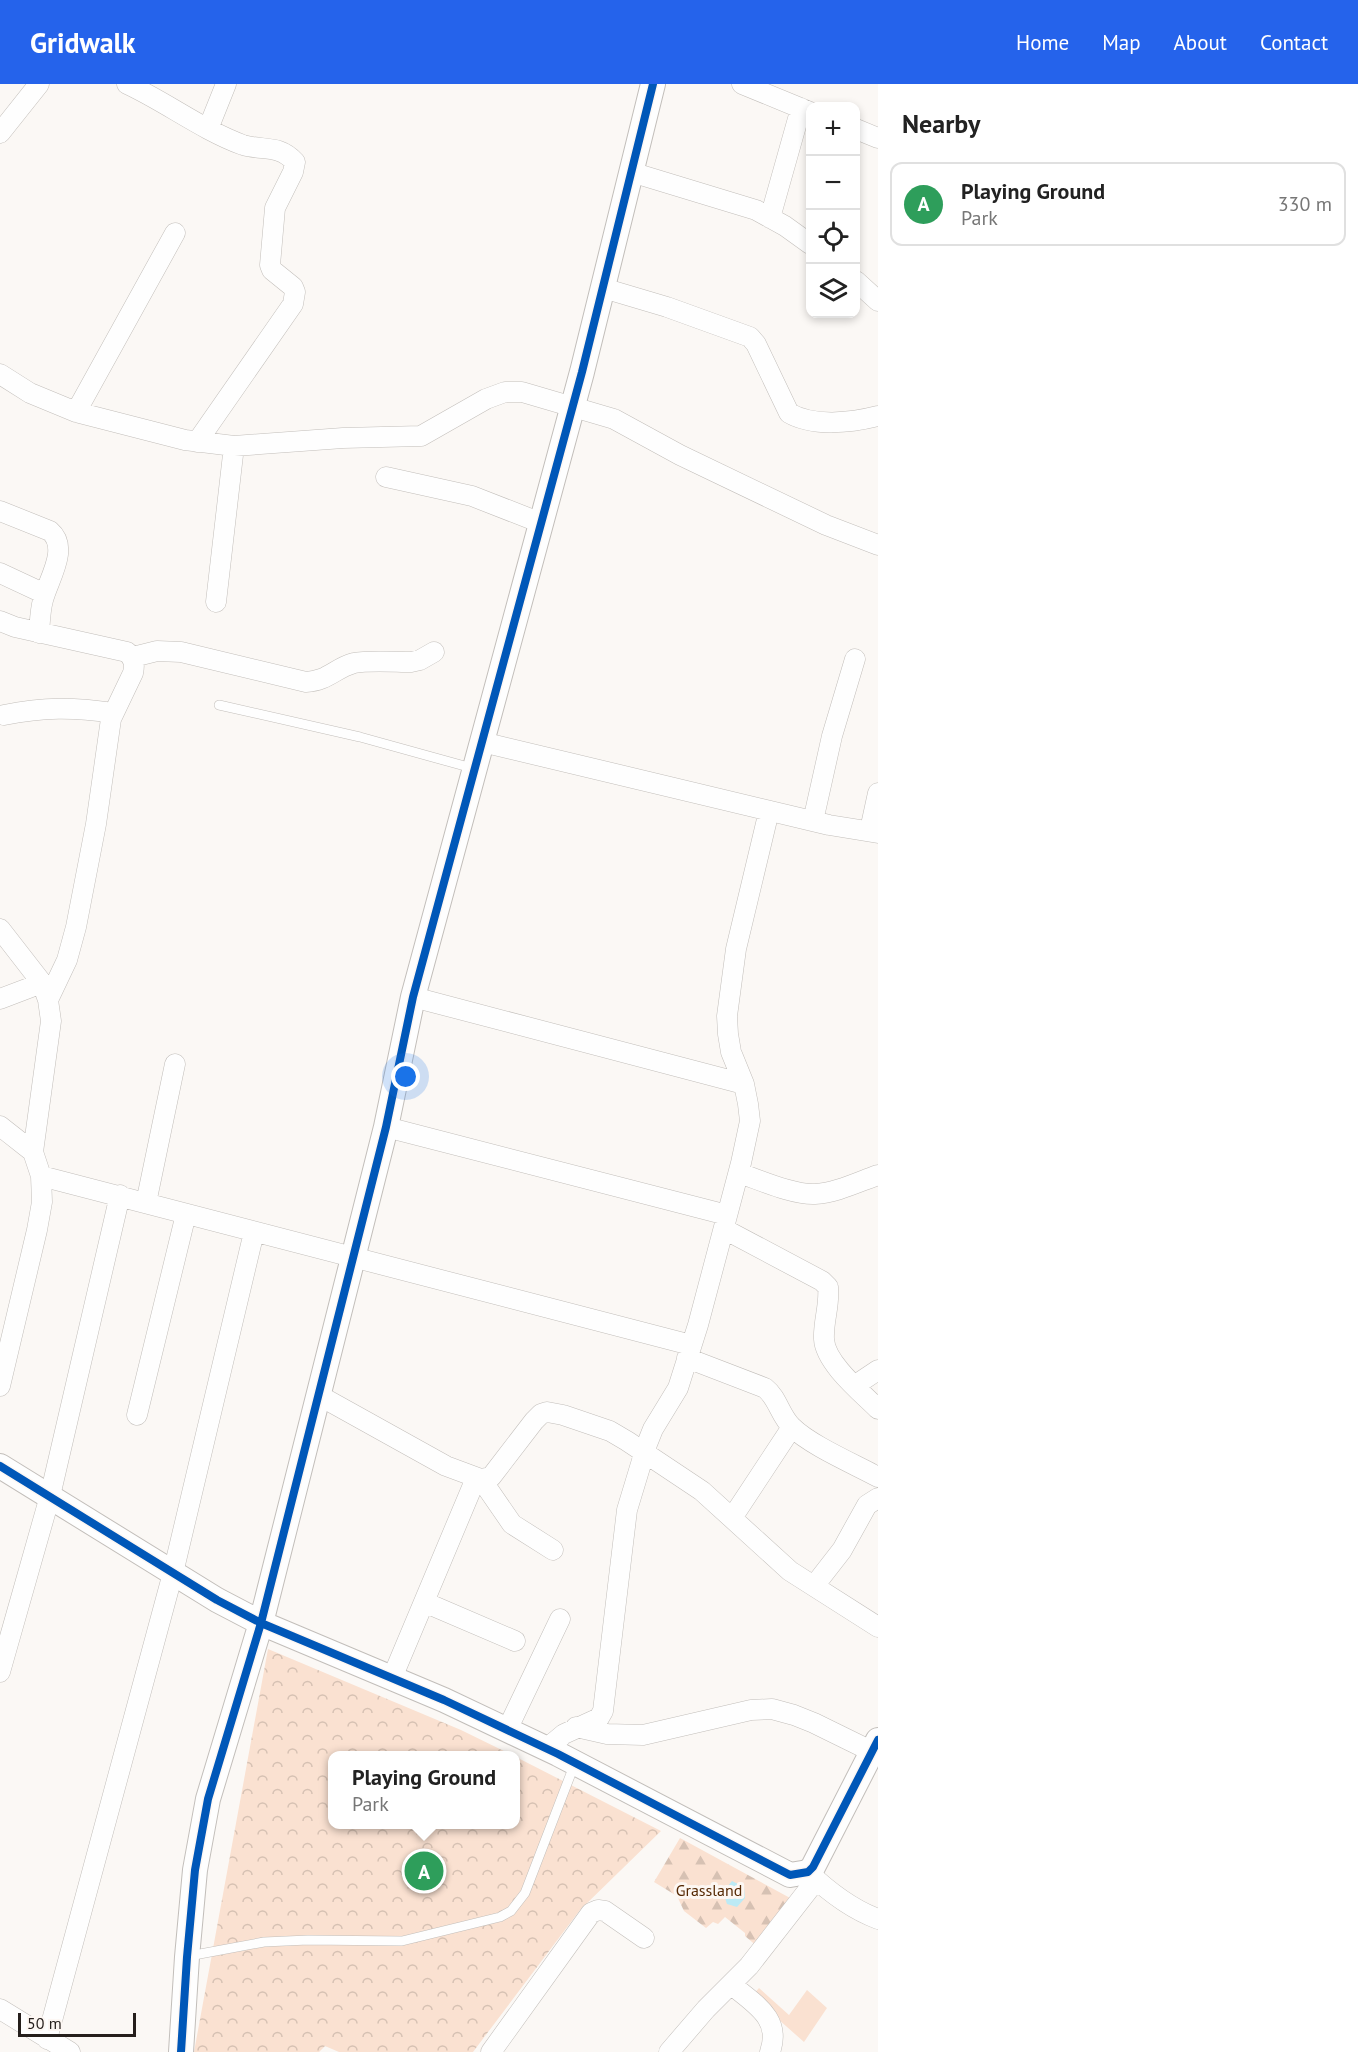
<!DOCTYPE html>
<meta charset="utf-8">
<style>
:root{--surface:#fff;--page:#f6f6f6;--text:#222;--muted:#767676;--line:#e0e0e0;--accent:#2563eb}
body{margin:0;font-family:"PT Sans",sans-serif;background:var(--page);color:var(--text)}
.controls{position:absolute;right:18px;top:18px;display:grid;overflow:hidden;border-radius:12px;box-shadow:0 3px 9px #0003}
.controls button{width:54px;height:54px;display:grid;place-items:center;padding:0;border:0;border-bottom:2px solid var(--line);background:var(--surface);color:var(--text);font:30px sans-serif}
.scale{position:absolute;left:18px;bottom:15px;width:118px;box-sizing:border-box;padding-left:6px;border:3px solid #251f1c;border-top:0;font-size:16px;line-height:21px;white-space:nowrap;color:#251f1c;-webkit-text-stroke:4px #fdf7f3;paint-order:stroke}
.you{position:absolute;left:406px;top:993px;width:21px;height:21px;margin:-15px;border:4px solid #fff;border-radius:50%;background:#1a73e8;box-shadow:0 0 0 9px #1a73e833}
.badge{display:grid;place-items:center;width:39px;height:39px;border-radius:50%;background:var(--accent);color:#fff;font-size:20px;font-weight:700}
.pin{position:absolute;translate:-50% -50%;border:3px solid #fff;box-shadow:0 2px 6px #0006}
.popup{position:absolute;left:328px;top:1667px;width:192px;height:78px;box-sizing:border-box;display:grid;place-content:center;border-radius:12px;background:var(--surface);filter:drop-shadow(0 2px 4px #0005);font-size:20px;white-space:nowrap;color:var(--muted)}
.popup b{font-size:22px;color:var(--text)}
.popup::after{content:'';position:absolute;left:50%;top:100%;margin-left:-12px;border:12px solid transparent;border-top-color:var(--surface)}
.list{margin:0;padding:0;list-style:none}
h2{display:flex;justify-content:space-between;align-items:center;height:78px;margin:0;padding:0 24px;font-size:26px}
h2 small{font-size:20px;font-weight:400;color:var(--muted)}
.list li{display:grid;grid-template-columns:39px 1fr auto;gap:18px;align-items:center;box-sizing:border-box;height:84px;margin:0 12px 12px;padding:0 12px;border:2px solid var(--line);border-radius:12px}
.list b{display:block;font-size:22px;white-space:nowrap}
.list p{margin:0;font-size:20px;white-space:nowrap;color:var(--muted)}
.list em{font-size:20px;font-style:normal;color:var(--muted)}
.icon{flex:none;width:33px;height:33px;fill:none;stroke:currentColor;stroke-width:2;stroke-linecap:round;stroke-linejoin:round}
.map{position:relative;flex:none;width:878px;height:1968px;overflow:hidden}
header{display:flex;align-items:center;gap:36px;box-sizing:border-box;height:84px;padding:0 30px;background:var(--accent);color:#fff}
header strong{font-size:28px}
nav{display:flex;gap:33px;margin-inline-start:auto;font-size:21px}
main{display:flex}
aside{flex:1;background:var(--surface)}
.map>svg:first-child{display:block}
.grass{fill:#fae1d1}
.forest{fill:url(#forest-firs)}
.park{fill:url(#park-crowns)}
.water{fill:#bceaf5}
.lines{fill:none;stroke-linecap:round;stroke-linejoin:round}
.service-casing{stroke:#c2beba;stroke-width:10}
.minor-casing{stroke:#c2beba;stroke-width:21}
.tertiary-casing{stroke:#c2beba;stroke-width:26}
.service{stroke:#fefefe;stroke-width:9}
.minor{stroke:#fefefe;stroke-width:20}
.tertiary{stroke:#fefefe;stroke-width:24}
.cycleway-casing{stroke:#fdf7f3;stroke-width:11}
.cycleway{stroke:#0057b8;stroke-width:8}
.labels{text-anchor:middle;stroke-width:6;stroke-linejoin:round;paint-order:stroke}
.park-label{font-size:16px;fill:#552803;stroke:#fdf7f3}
</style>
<header>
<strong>Gridwalk</strong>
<nav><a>Home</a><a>Map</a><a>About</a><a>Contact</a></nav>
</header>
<main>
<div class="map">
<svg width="878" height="1968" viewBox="0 0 878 1968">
<defs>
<pattern id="forest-firs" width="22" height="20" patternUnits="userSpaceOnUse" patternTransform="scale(1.5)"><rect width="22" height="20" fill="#fae1d1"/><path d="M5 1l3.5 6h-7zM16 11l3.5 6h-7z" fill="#d6c1b3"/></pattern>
<pattern id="park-crowns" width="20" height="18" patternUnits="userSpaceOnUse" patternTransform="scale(1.5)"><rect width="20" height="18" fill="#fae1d1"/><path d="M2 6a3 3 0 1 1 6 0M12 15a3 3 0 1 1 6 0" fill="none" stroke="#d6c1b3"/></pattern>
</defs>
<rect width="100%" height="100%" fill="#fbf8f5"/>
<path class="grass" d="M759,1904L789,1931L807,1906L827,1924L804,1958L752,1912Z"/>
<path class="forest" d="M680,1754L803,1821L766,1870L745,1852V1849L725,1833L718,1840L713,1838L706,1844L684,1827L677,1812L654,1798Z"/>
<path class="park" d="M268,1565L461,1646L512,1671L332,1672V1740H516V1673L661,1747L580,1826L473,1968H339L325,1962L319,1968H194Z"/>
<path class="water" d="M732,1797L744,1803L745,1814L737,1823L727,1820L723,1808Z"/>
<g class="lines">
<defs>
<path id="service" d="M219,621L360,653L472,684
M189,1872L264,1858L308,1856L402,1857L500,1833L511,1827L525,1809L575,1679"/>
<path id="minor" d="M127,0C166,18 202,46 243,61C263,67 279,60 295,78L293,88L275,124L270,181L272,186L293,203L295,208L293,220L197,358
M742,0L810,28
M208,45L226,0
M856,45L878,54
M0,49L39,0
M631,88L756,126L785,142L810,160
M770,134L801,24
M856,197L878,217
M603,204L667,223L750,253L756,260L789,329C813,343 851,339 878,332
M0,290L30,309L76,328L185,356L234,362L343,354L421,352L486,315L505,308H522L614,335L680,371L826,441L878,461
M76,328L175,149
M386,393L472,412L541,439
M0,427L50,447C70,464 48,496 43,516C40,527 40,538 39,549
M0,489L45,510
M216,518L234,362
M0,537L15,543L127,568C134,575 135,580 133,589L111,635L96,740L76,843L67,876L48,916
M133,573L157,567L181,568L306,598C328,597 335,584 354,579C368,576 396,578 411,578L420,576L434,568
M4,631C44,623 73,623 113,629
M482,658L829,741L878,749
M813,737L832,652L855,575
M870,746L878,709
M0,845L42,899L48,916L51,937L33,1068L41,1092L42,1118L37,1146L0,1302
M413,913L744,1000
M0,915L42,899
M0,1042L33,1068
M386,1043L727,1131
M739,1089C760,1096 793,1111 815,1110C836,1109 858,1098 878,1091
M41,1092L691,1261
M146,1119L175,980
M724,1145L822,1197L828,1203C830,1221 823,1238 824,1255C825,1279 862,1309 878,1325
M687,1274L765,1304C778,1314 780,1332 792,1343C810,1361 854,1380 878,1393
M854,1302L878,1286
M320,1312L446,1382L481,1395L491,1393L534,1337L541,1330L547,1328L563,1331L610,1347L627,1357L702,1407L790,1487L878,1543
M137,1331L186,1130
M481,1395L512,1440L553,1466
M732,1434L792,1343
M814,1502L842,1466L867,1421L878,1414
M424,1518L515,1557
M0,1588L50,1412L120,1111
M392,1594L476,1394
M576,1643L607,1650L643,1651L751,1626L772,1625L794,1631L814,1639L871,1667
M507,1646L560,1535
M546,1665L564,1650L599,1634L603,1627L627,1426L647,1360L653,1345L678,1304L698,1241L741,1079L750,1037L748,1020L744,1000L731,968L728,950L727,932L736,865L769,727
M808,1788C829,1808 851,1825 878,1835
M732,1901C754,1920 782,1934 770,1968
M0,1925L70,1968
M47,1955L173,1489L254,1148
M491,1968L591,1829L598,1826L605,1827L644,1854
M669,1968L706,1925L749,1882L816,1796"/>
<path id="tertiary" d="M0,1382L217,1516L261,1539L444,1616L558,1670L790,1791L808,1788L813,1783L878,1656
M181,1968L187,1873L195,1786L208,1715L261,1539L386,1043L413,913L582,288L653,0"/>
</defs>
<use href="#service" class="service-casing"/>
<use href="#minor" class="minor-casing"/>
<use href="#tertiary" class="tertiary-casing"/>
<use href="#service" class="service"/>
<use href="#minor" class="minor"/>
<use href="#tertiary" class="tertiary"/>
<defs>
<path id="cycleway" d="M0,1382L217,1516L261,1539L444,1616L558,1670L790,1791L808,1788L813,1783L878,1656
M181,1968L187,1873L195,1786L208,1715L261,1539L386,1043L413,913L582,288L653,0"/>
</defs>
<use href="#cycleway" class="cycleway-casing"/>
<use href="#cycleway" class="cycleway"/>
</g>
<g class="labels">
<g class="park-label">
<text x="709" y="1812">Grassland</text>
</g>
</g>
</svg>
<div class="controls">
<button>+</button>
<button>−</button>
<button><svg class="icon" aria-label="locate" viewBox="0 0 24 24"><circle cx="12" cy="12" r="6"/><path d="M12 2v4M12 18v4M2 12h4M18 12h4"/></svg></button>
<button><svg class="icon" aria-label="layers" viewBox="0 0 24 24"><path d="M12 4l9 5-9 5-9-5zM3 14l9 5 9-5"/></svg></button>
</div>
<div class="scale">50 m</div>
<div class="you"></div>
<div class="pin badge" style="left:424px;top:1787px;background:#2e9e5b">A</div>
<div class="popup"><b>Playing Ground</b>Park</div>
</div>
<aside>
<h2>Nearby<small></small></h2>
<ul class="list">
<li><span class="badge" style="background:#2e9e5b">A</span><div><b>Playing Ground</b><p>Park</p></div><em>330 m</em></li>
</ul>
</aside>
</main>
